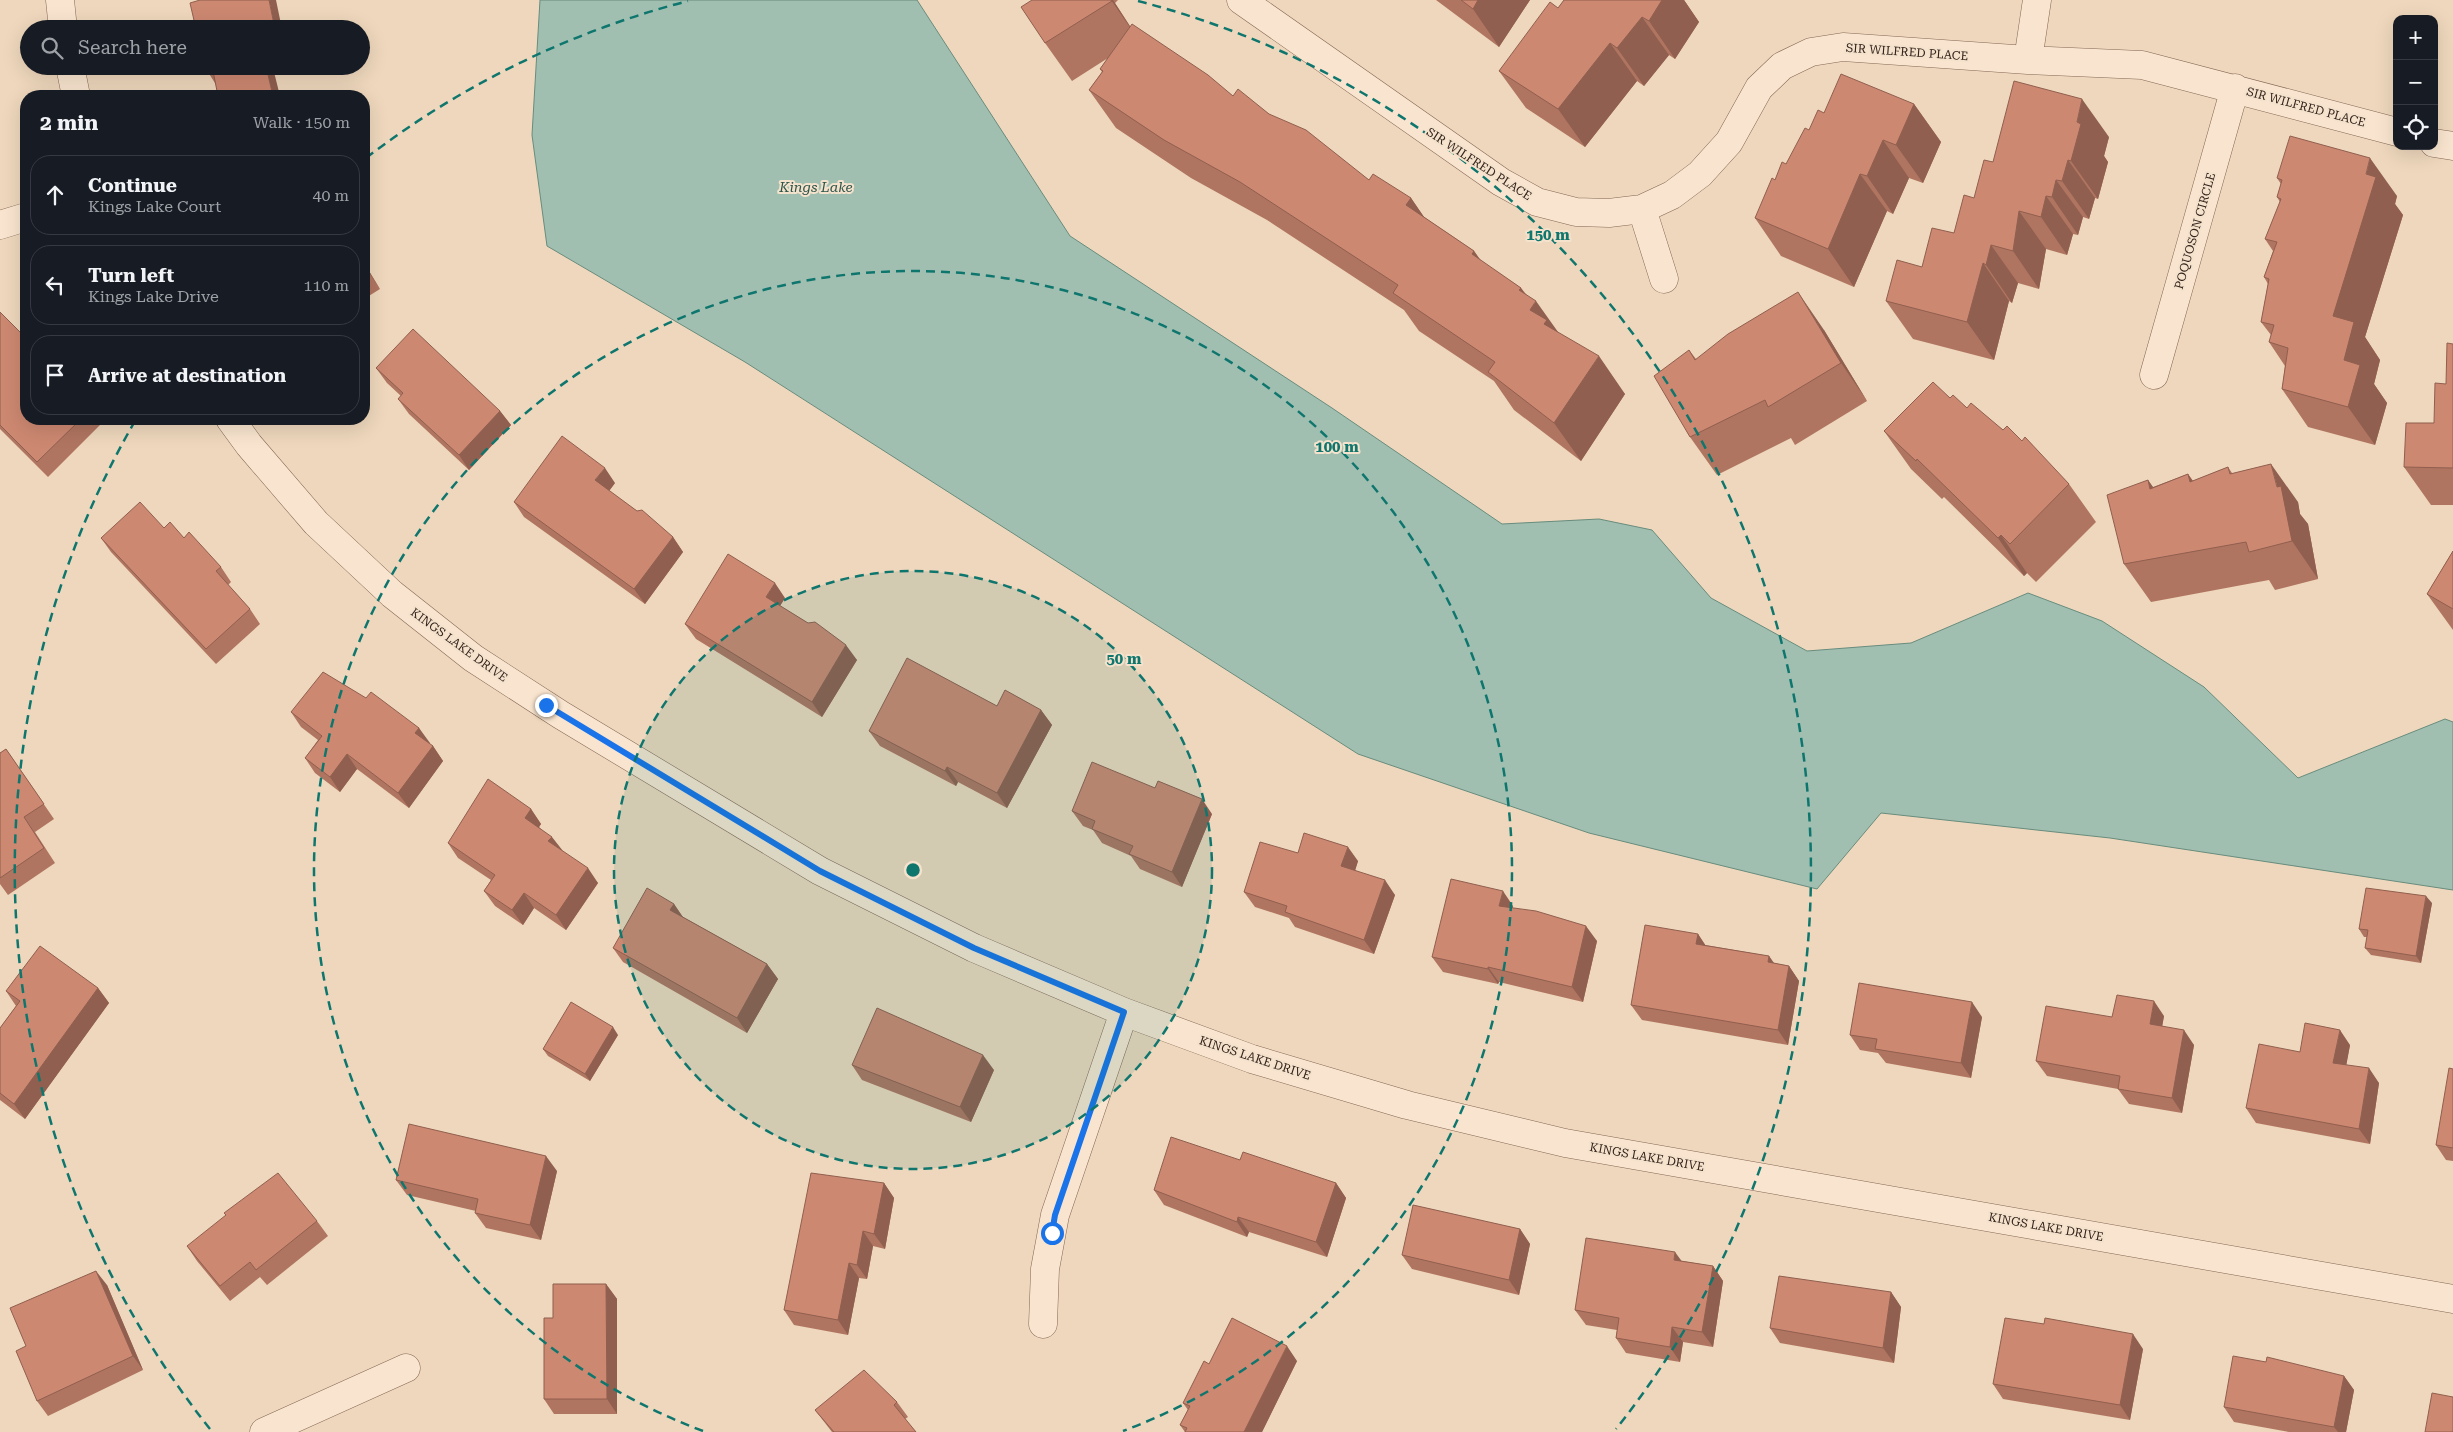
<!DOCTYPE html>
<meta charset="utf-8">
<style>
:root{--surface:#171b24;--page:#242831;--text:#f1f3f6;--muted:#9ea1a6;--line:#363941}
body{margin:0;font-family:"Roboto Serif",serif;background:var(--page);color:var(--text)}
.controls{position:absolute;right:15px;top:15px;display:grid;overflow:hidden;border-radius:10px;box-shadow:0 5px 20px #0002}
.controls button{width:45px;height:45px;display:grid;place-items:center;padding:0;border:0;border-bottom:1px solid var(--line);background:var(--surface);color:var(--text);font:25px sans-serif}
.stop{position:absolute;width:15px;height:15px;margin:-11px;border:4px solid #1a73e8;border-radius:50%;background:#fff}
.stop.end{background:#1a73e8;border-color:#fff;box-shadow:0 1px 5px #0008}
.list{margin:0;padding:0;list-style:none}
h2{display:flex;justify-content:space-between;align-items:center;height:65px;margin:0;padding:0 20px;font-size:21px}
h2 small{font-size:16px;font-weight:400;color:var(--muted)}
.list li{display:grid;grid-template-columns:32px 1fr auto;gap:15px;align-items:center;box-sizing:border-box;height:80px;margin:0 10px 10px;padding:0 10px;border:1px solid var(--line);border-radius:20px}
.list b{display:block;font-size:19px;white-space:nowrap}
.list p{margin:0;font-size:16px;white-space:nowrap;color:var(--muted)}
.list em{font-size:16px;font-style:normal;color:var(--muted)}
.icon{flex:none;width:28px;height:28px;fill:none;stroke:currentColor;stroke-width:2;stroke-linecap:round;stroke-linejoin:round}
.map{position:relative;flex:none;width:2453px;height:1432px;overflow:hidden}
.search{position:absolute;background:var(--surface);box-shadow:0 5px 20px #0002;left:20px;top:20px;width:350px;height:55px;display:flex;align-items:center;gap:12px;box-sizing:border-box;padding:0 18px;border-radius:28px;color:var(--muted);font-size:19px}
.panel{position:absolute;background:var(--surface);box-shadow:0 5px 20px #0002;left:20px;top:90px;width:350px;height:335px;border-radius:20px}
.map>svg:first-child{display:block}
.water{fill:#a0bfb1;stroke:#688c7d}
.lines{fill:none;stroke-linecap:round;stroke-linejoin:round}
.street-casing{stroke:#856756;stroke-width:29}
.street{stroke:#f9e5cf;stroke-width:28}
.wall{fill:#b07561}
.shaded-wall{fill:#905f4f}
.building{fill:#cd8871;stroke:#905f4f}
.route{stroke:#1a73e8;stroke-width:6}
.ring{fill:none;stroke:#0f766e;stroke-width:2.5;stroke-dasharray:9 6}
.labels{text-anchor:middle;stroke-width:4;stroke-linejoin:round;paint-order:stroke}
.street-label{font-size:12px;fill:#34231b;stroke:#f5e2cc}
.water-label{font-size:14px;font-style:italic;fill:#2a544a;stroke:#f5e2cc}
.centre{fill:#0f766e;stroke:#f5e2cc;stroke-width:2.5}
.ring-label{font-size:15px;text-anchor:middle;font-weight:bold;fill:#0f766e;stroke:#f5e2cc;stroke-width:4;stroke-linejoin:round;paint-order:stroke}
</style>
<div class="map">
<svg width="2453" height="1432" viewBox="0 0 2453 1432">
<rect width="100%" height="100%" fill="#eed7bc"/>
<path class="water" d="M540,0H917L1070,236L1332,408L1502,524L1599,519L1652,530L1711,598L1807,651L1911,643L2028,593L2102,621L2204,687L2298,778L2445,719L2453,722V890L2110,838L1881,813L1817,889L1589,833L1358,754L745,362L547,246L532,135Z"/>
<g class="lines">
<defs>
<path id="street" d="M60,0L63,29
M1241,0L1501,182L1537,202L1576,212L1609,213L1642,209L1672,195L1700,174L1729,142L1759,88L1782,66L1811,52L1843,47L2028,60L2142,65L2397,132
M2028,60L2037,0
M70,66L76,96
M2434,143L2453,146
M1642,209L1664,279
M0,225L26,217
M2154,375L2235,88
M230,419L249,445L316,523L392,594L473,658L561,715L820,871L974,948L1124,1012L1252,1059L1407,1105L1565,1143L2453,1299
M1043,1324L1045,1269L1055,1215L1124,1012
M264,1432L406,1368"/>
</defs>
<use href="#street" class="street-casing"/>
<use href="#street" class="street"/>
</g>
<path class="wall" d="M1032,0H1118L1115,3L1130,26L1233,96L1269,114L1369,180L1411,198L1424,217L1474,251L1481,261L1521,288L1558,333L1625,394L1581,461L1514,410L1494,381L1419,331L1404,310L1267,220L1191,178L1116,128L1089,90L1102,72L1100,69L1108,58L1072,81L1045,43Z
M1436,0H1530L1499,47Z
M1564,0H1684L1699,22L1675,59L1669,55L1644,86L1637,81L1585,147L1526,108L1499,71L1558,8Z
M204,66H280L215,83Z
M1914,104L1941,142L1923,183L1909,178L1893,214L1887,211L1854,287L1781,256L1755,218L1786,164L1809,130L1824,113Z
M2109,137L2104,156L2108,162L2098,199L2095,198L2089,219L2083,217L2078,235L2073,234L2067,255L2046,249L2039,289L2018,283L2012,303L2009,301L1994,360L1913,339L1886,301L1922,267L1954,233L1974,198L1993,162Z
M2277,178L2397,196L2395,204L2403,215L2365,337L2380,360L2374,384L2387,403L2375,445L2308,427L2282,389L2285,366L2269,342L2271,335L2261,322L2268,284L2264,277L2273,251L2265,239L2280,202L2277,197L2281,184Z
M364,263L380,289L364,299Z
M0,312L26,419H102L104,421L48,477L0,429Z
M1824,330L1867,401L1795,445L1791,438L1717,475L1690,437L1689,350L1696,359Z
M2453,344V505H2431L2404,467L2434,423L2446,384Z
M376,368L500,411L511,425L469,470L409,414L398,399L401,396L387,383Z
M1950,398L2022,441L2069,484L2096,522L2036,582L2027,573L2024,576L1944,497L1942,499L1911,469L1884,431Z
M2228,467L2232,473L2298,502L2300,514L2308,524L2318,579L2275,590L2269,580L2151,602L2124,564L2148,480L2153,487L2188,474L2193,481Z
M615,483L609,491L673,537L683,552L645,604L524,517L514,502Z
M164,528L184,538L221,567L231,582L228,585L250,609L260,624L216,664L111,552L101,538Z
M2453,551V630L2427,594Z
M785,598L780,606L808,623L857,660L822,717L696,639L685,624Z
M366,698L419,728L429,744L433,746L443,761L409,808L357,769L340,792L315,773L305,758L318,740L301,727L291,712Z
M997,706L1041,710L1052,725L1007,808L958,782L956,786L880,746L869,731Z
M6,749L54,819L35,832L55,863L8,895L0,884V753Z
M531,809L541,824L539,827L562,851L598,883L566,930L534,908L523,925L495,906L484,891L491,880L458,858L448,843Z
M1072,811L1212,814L1182,887L1140,869L1131,856L1102,843L1093,830L1083,826Z
M1298,853L1358,861L1355,870L1395,895L1374,954L1295,927L1289,918L1255,907L1244,892Z
M2432,903L2421,963L2371,955L2365,948L2367,937H2364L2359,929Z
M674,904L683,917L767,964L778,979L747,1033L623,962L613,948Z
M1513,906V908L1597,941L1583,1002L1499,982L1498,984L1443,972L1432,957Z
M1698,934L1705,945L1769,956L1774,963L1789,966L1799,981L1788,1045L1642,1020L1631,1005Z
M98,988L109,1003L25,1119L0,1100V1028L16,1006L6,991Z
M2164,1016L2162,1026L2194,1045L2182,1113L2129,1104L2118,1089L2047,1076L2036,1061L2112,1017Z
M1982,1017L1971,1078L1886,1063L1878,1053L1860,1050L1850,1035Z
M618,1035L590,1081L548,1056L543,1049Z
M2350,1045L2346,1065L2379,1083L2370,1144L2256,1123L2246,1108L2300,1052Z
M852,1065L994,1070L971,1122L862,1080Z
M2453,1069V1161L2446,1160L2436,1145Z
M1240,1160L1336,1183L1346,1198L1327,1257L1249,1232L1247,1237L1164,1205L1154,1190Z
M557,1171L541,1240L486,1228L475,1213L476,1211L407,1195L396,1180Z
M884,1183L894,1198L885,1249L873,1246L867,1279L859,1278L848,1335L794,1325L784,1310Z
M317,1221L328,1236L267,1285L260,1277L230,1301L197,1261L187,1246Z
M1520,1229L1530,1244L1519,1295L1412,1269L1402,1255Z
M1682,1261L1713,1266L1723,1281L1713,1347L1683,1342L1680,1362L1626,1353L1616,1338L1617,1330L1586,1325L1575,1310Z
M606,1284L617,1299V1414H554L544,1399L553,1318Z
M107,1285L143,1370L48,1416L37,1401L26,1346Z
M1891,1292L1901,1307L1894,1363L1780,1343L1770,1328Z
M2143,1349L2130,1420L2003,1399L1993,1384Z
M1297,1361L1262,1432H1185L1180,1425L1188,1410L1183,1403L1209,1364Z
M2344,1376L2354,1390L2346,1432H2289L2234,1422L2224,1407Z
M897,1402L908,1417L905,1419L916,1432H832L815,1410Z"/>
<path class="shaded-wall" d="M269,0H276L282,29H275Z
M1111,0H1113L1138,39Z
M1478,0H1530L1499,47L1473,9Z
M1662,0H1684L1699,22L1675,59L1649,21Z
M1642,17L1669,55L1644,86L1617,48Z
M1610,43L1637,81L1585,147L1558,109Z
M266,66H272L273,68L280,96H273Z
M2082,99L2109,137L2104,156L2108,162L2098,199L2071,161L2077,122Z
M1914,104L1941,142L1923,183L1896,145Z
M1883,140L1909,178L1893,214L1867,176Z
M2370,158L2397,196L2395,204L2403,215L2365,337L2380,360L2374,384L2387,403L2375,445L2348,407L2344,360L2333,316Z
M2068,160L2095,198L2089,219L2062,181Z
M1860,174L1887,211L1854,287L1828,249Z
M2056,180L2083,217L2078,235L2052,197Z
M2046,196L2073,234L2067,255L2041,217Z
M1411,198L1437,236L1406,205Z
M2019,211L2046,249L2039,289L2013,251Z
M1991,245L2018,283L2012,303L1986,265Z
M1474,251L1501,289L1472,254Z
M364,263L380,289L364,265Z
M1983,263L2009,301L1994,360L1967,322Z
M1521,288L1533,306L1536,301L1563,339L1573,358L1530,310L1519,290Z
M1798,292L1824,330L1867,401L1841,363Z
M1599,356L1625,394L1581,461L1554,423Z
M500,411L511,425L469,470L459,455Z
M2271,464L2298,502L2300,514L2308,524L2318,579L2292,541Z
M605,468L615,483L606,495L595,480Z
M2188,474L2214,512L2190,482Z
M2148,480L2174,518L2150,489Z
M2001,535L2027,573L2024,576L1998,538Z
M673,537L683,552L645,604L634,589Z
M775,583L785,598L776,612L766,597Z
M846,645L857,660L822,717L812,702Z
M1041,710L1052,725L1007,808L997,793Z
M419,728L430,743L426,748L415,733Z
M433,746L443,761L409,808L398,793Z
M347,754L357,769L340,792L330,777Z
M947,767L958,782L956,786L945,771Z
M1202,799L1212,814L1182,887L1172,872Z
M531,809L541,824L535,833L525,818Z
M552,837L563,851L548,841Z
M1348,847L1358,861L1352,881L1341,866Z
M588,868L598,883L566,930L556,915Z
M1385,880L1395,895L1374,954L1364,940Z
M1503,891L1513,906L1510,921L1499,906Z
M524,893L534,908L523,925L512,910Z
M2426,896L2432,903L2421,963L2416,956Z
M674,904L684,919L670,910Z
M1586,926L1597,941L1583,1002L1572,987Z
M1698,934L1708,949L1696,944Z
M1769,956L1779,971L1768,962Z
M767,964L778,979L747,1033L737,1018Z
M1789,966L1799,981L1788,1045L1778,1030Z
M1488,967L1499,982L1498,984L1488,969Z
M98,988L109,1003L25,1119L14,1104Z
M2154,1001L2164,1016L2160,1039L2150,1024Z
M1972,1002L1982,1017L1971,1078L1961,1063Z
M613,1027L618,1035L590,1081L585,1074Z
M2184,1030L2194,1045L2182,1113L2172,1098Z
M2340,1030L2350,1045L2344,1078L2333,1063Z
M983,1055L994,1070L971,1122L960,1107Z
M2369,1068L2379,1083L2370,1144L2359,1129Z
M546,1156L557,1171L541,1240L530,1225Z
M884,1183L894,1198L885,1249L874,1234Z
M1336,1183L1346,1198L1327,1257L1316,1242Z
M1238,1217L1249,1232L1247,1237L1237,1222Z
M1520,1229L1530,1244L1519,1295L1509,1280Z
M863,1231L873,1246L867,1279L857,1265Z
M1675,1252L1686,1267L1674,1260Z
M849,1263L859,1278L848,1335L838,1320Z
M1713,1266L1723,1281L1713,1347L1702,1332Z
M96,1271L107,1285L143,1370L133,1356Z
M606,1284L617,1299V1414L607,1399Z
M1891,1292L1901,1307L1894,1363L1883,1348Z
M1672,1327L1683,1342L1680,1362L1670,1347Z
M2133,1334L2143,1349L2130,1420L2120,1405Z
M1287,1346L1297,1361L1262,1432H1244Z
M2344,1376L2354,1390L2346,1432H2338L2334,1427Z"/>
<path class="building" d="M200,0H269L275,29H196L190,3Z
M1032,0H1111L1112,1L1045,43L1021,7Z
M1461,0H1478L1473,9Z
M1564,0H1662L1649,21L1642,17L1617,48L1610,43L1558,109L1499,71L1550,2L1558,8Z
M1132,24L1208,75L1233,96L1238,89L1269,114L1306,130L1369,180L1373,174L1411,198L1406,205L1474,251L1472,254L1521,288L1519,290L1536,301L1530,310L1547,320L1544,324L1599,356L1554,423L1488,372L1495,362L1393,293L1398,285L1240,182L1164,140L1089,90L1103,71L1100,69Z
M204,66H266L273,96H218L212,66L205,68Z
M1841,74L1914,104L1896,145L1883,140L1867,176L1860,174L1828,249L1755,218L1772,178L1775,180L1782,162L1786,164L1805,128L1809,130L1818,110L1824,113Z
M2014,81L2082,99L2077,122L2081,124L2071,161L2068,160L2062,181L2056,180L2052,197L2046,196L2041,217L2019,211L2013,251L1991,245L1986,265L1983,263L1967,322L1886,301L1897,260L1922,267L1932,228L1954,233L1964,195L1974,198L1984,160L1993,162Z
M2290,136L2370,158L2366,174L2376,177L2333,316L2354,322L2344,360L2360,365L2348,407L2282,389L2288,348L2269,342L2274,325L2261,322L2269,279L2264,277L2277,242L2265,239L2281,199L2277,197L2282,180L2277,178Z
M364,265L370,274L364,278Z
M1798,292L1841,363L1768,407L1765,400L1690,437L1654,376L1689,350L1695,360L1728,334Z
M0,312L26,338V419H81L37,462L0,425Z
M413,329L500,411L459,455L398,399L403,393L376,368Z
M2447,343L2453,344V468L2404,467L2406,423H2434L2435,383L2446,384Z
M1933,382L1950,398L1953,395L1967,408L1971,403L2003,430L2007,426L2022,441L2025,437L2069,484L2010,544L2001,535L1998,538L1917,459L1916,461L1884,431Z
M562,436L605,468L595,480L637,511L642,510L673,537L634,589L514,502Z
M2271,464L2277,487L2281,486L2292,541L2249,552L2246,542L2124,564L2107,495L2148,480L2150,489L2188,474L2190,482L2228,467L2230,474Z
M140,502L164,528L170,522L184,538L189,532L221,567L216,571L250,609L206,649L101,538Z
M2453,551V609L2427,594Z
M728,554L775,583L766,597L808,623L815,622L846,645L812,702L685,624Z
M907,658L997,706L1005,690L1041,710L997,793L947,767L945,771L869,731Z
M323,672L366,698L371,692L419,728L415,733L433,746L398,793L347,754L330,777L305,758L322,736L291,712Z
M6,749L44,804L24,817L44,848L0,878V753Z
M1092,762L1155,788L1158,781L1202,799L1172,872L1129,854L1133,846L1092,829L1095,821L1072,811Z
M488,779L531,809L525,818L552,837L548,841L588,868L556,915L524,893L512,910L484,891L495,875L448,843Z
M1304,833L1348,847L1341,866L1385,880L1364,940L1285,912L1287,906L1244,892L1260,842L1298,853Z
M1451,879L1503,891L1499,906L1536,911L1586,926L1572,987L1488,967V969L1432,957Z
M647,888L674,904L670,910L767,964L737,1018L613,948Z
M2366,888L2426,896L2416,956L2365,948L2368,930L2359,929Z
M1645,925L1698,934L1696,944L1769,956L1768,962L1789,966L1778,1030L1631,1005Z
M40,946L98,988L14,1104L0,1093V1028L20,1001L6,991Z
M1859,983L1972,1002L1961,1063L1875,1049L1877,1039L1850,1035Z
M2117,995L2154,1001L2150,1024L2184,1030L2172,1098L2118,1089L2120,1076L2036,1061L2046,1006L2112,1017Z
M571,1002L613,1027L585,1074L543,1049Z
M877,1008L983,1055L960,1107L852,1065Z
M2305,1023L2340,1030L2333,1063L2369,1068L2359,1129L2246,1108L2259,1044L2300,1052Z
M2449,1068L2453,1069V1148L2436,1145Z
M409,1124L546,1156L530,1225L475,1213L478,1199L396,1180Z
M1171,1137L1240,1160L1243,1152L1336,1183L1316,1242L1238,1217L1237,1222L1154,1190Z
M278,1173L317,1221L256,1270L250,1262L220,1286L187,1246L226,1215L224,1213Z
M811,1173L884,1183L874,1234L863,1231L857,1265L849,1263L838,1320L784,1310Z
M1413,1205L1520,1229L1509,1280L1402,1255Z
M1586,1238L1675,1252L1674,1260L1713,1266L1702,1332L1672,1327L1670,1347L1616,1338L1619,1318L1575,1310Z
M96,1271L133,1356L37,1401L16,1351L26,1346L10,1308Z
M1779,1276L1891,1292L1883,1348L1770,1328Z
M553,1284H606L607,1399H544V1318H553Z
M1232,1318L1287,1346L1244,1432H1185L1187,1428L1180,1425L1190,1406L1183,1403L1204,1361L1209,1364Z
M2005,1318L2044,1324L2045,1318L2133,1334L2120,1405L1993,1384Z
M2233,1356L2266,1362L2267,1357L2344,1376L2334,1427L2224,1407Z
M864,1370L897,1402L894,1405L916,1432H834L815,1410Z
M2432,1393L2453,1397V1432H2425Z"/>
<g class="lines">
<path class="route" d="M546,705L820,871L974,948L1124,1012L1055,1215L1052,1233"/>
</g>
<circle cx="913" cy="870" r="299" fill="#0f766e" fill-opacity=".12"/>
<g class="ring">
<circle cx="913" cy="870" r="299"/>
<path d="M703 1431A599 599 0 1 1 1123 1431"/>
<path d="M210 1429A898 898 0 0 1 135 421M366 158A898 898 0 0 1 688 1M1138 1A898 898 0 0 1 1616 1429"/>
</g>
<g class="labels">
<g class="street-label">
<text transform="translate(1907 52) rotate(4)" y="4">SIR WILFRED PLACE</text>
<text transform="translate(2306 107) rotate(15)" y="4">SIR WILFRED PLACE</text>
<text transform="translate(1479 164) rotate(33)" y="4">SIR WILFRED PLACE</text>
<text transform="translate(2195 231) rotate(-74)" y="4">POQUOSON CIRCLE</text>
<text transform="translate(459 645) rotate(36)" y="4">KINGS LAKE DRIVE</text>
<text transform="translate(1255 1058) rotate(18)" y="4">KINGS LAKE DRIVE</text>
<text transform="translate(1647 1157) rotate(10)" y="4">KINGS LAKE DRIVE</text>
<text transform="translate(2046 1227) rotate(10)" y="4">KINGS LAKE DRIVE</text>
</g>
<g class="water-label">
<text x="816" y="192">Kings Lake</text>
</g>
</g>
<circle cx="913" cy="870" r="8" class="centre"/>
<g class="ring-label">
<text x="1548" y="240">150 m</text>
<text x="1337" y="452">100 m</text>
<text x="1124" y="664">50 m</text>
</g>
</svg>
<div class="controls">
<button>+</button>
<button>−</button>
<button><svg class="icon" aria-label="locate" viewBox="0 0 24 24"><circle cx="12" cy="12" r="6"/><path d="M12 2v4M12 18v4M2 12h4M18 12h4"/></svg></button>
</div>
<div class="stop" style="left:1052px;top:1233px"></div>
<div class="stop end" style="left:546px;top:705px"></div>
<div class="search"><svg class="icon" aria-label="search" viewBox="0 0 24 24"><circle cx="10" cy="10" r="6"/><path d="M15 15l6 6"/></svg>Search here</div>
<section class="panel">
<h2>2 min<small>Walk · 150 m</small></h2>
<ul class="list">
<li><svg class="icon" aria-label="ahead" viewBox="0 0 24 24"><path d="M12 20V5M6 11l6-6 6 6"/></svg><div><b>Continue</b><p>Kings Lake Court</p></div><em>40 m</em></li>
<li><svg class="icon" aria-label="left" viewBox="0 0 24 24"><path d="M17 20v-9H6M10 6l-5 5 5 5"/></svg><div><b>Turn left</b><p>Kings Lake Drive</p></div><em>110 m</em></li>
<li><svg class="icon" aria-label="arrive" viewBox="0 0 24 24"><path d="M6 21V4h12l-3 4 3 4H6"/></svg><div><b>Arrive at destination</b></div></li>
</ul>
</section>
</div>
